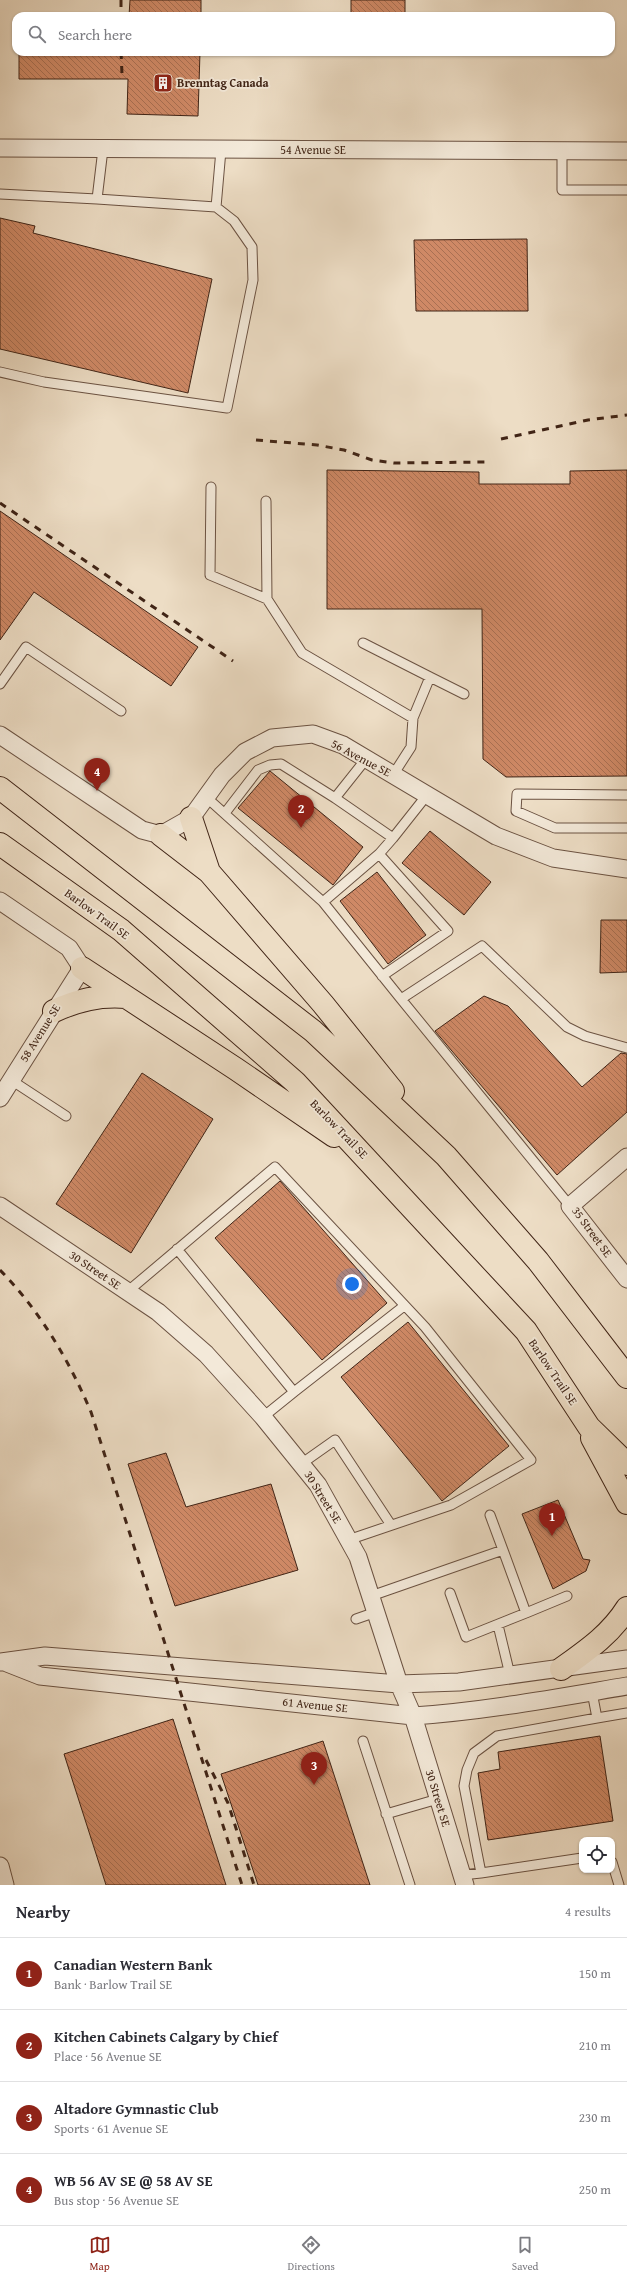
<!DOCTYPE html>
<meta charset="utf-8">
<style>
:root{--surface:#fff;--page:#f2f2f3;--text:#2b2b33;--muted:#7c7c81;--line:#e1e1e2;--accent:#8f2418}
body{margin:0;font-family:"Gentium Book Plus",serif;background:var(--page);color:var(--text)}
.controls{position:absolute;right:12px;bottom:12px;display:grid;overflow:hidden;border-radius:8px;box-shadow:0 1px 3px #0004}
.controls button{width:36px;height:36px;display:grid;place-items:center;padding:0;border:0;border-bottom:1px solid var(--line);background:var(--surface);color:var(--text);font:20px sans-serif}
.you{position:absolute;left:352px;top:1284px;width:14px;height:14px;margin:-10px;border:3px solid #fff;border-radius:50%;background:#1a73e8;box-shadow:0 0 0 6px #1a73e833}
.badge{display:grid;place-items:center;width:26px;height:26px;border-radius:50%;background:var(--accent);color:#fff;font-size:13px;font-weight:700}
.pin{position:absolute;translate:-50% -33px;filter:drop-shadow(0 1px 2px #0008)}
.pin::after{content:'';position:absolute;top:21px;width:14px;height:12px;background:inherit;clip-path:polygon(0 0,100% 0,50% 100%)}
.list{margin:0;padding:0;list-style:none}
h2{display:flex;justify-content:space-between;align-items:center;height:52px;margin:0;padding:0 16px;font-size:17px}
h2 small{font-size:13px;font-weight:400;color:var(--muted)}
.list li{display:grid;grid-template-columns:26px 1fr auto;gap:12px;align-items:center;box-sizing:border-box;height:72px;padding:0 16px;border-top:1px solid var(--line)}
.list b{display:block;font-size:15px;white-space:nowrap}
.list p{margin:0;font-size:13px;white-space:nowrap;color:var(--muted)}
.list em{font-size:13px;font-style:normal;color:var(--muted)}
.icon{flex:none;width:22px;height:22px;fill:none;stroke:currentColor;stroke-width:2;stroke-linecap:round;stroke-linejoin:round}
.map{position:relative;flex:none;width:627px;height:1885px;overflow:hidden}
.search{position:absolute;background:var(--surface);box-shadow:0 1px 3px #0004;left:12px;right:12px;top:12px;height:44px;display:flex;align-items:center;gap:10px;box-sizing:border-box;padding:0 14px;border-radius:12px;color:var(--muted);font-size:15px}
.sheet{height:340px;background:var(--surface)}
nav{display:flex;justify-content:space-around;align-items:center;box-sizing:border-box;height:56px;border-top:1px solid var(--line);background:var(--surface);font-size:11px;color:var(--muted)}
nav a{display:grid;justify-items:center;gap:2px}
nav .on{color:var(--accent)}
.map>svg:first-child{display:block}
.building{fill:url(#building-back-hatch);stroke:#402416}
.lines{fill:none;stroke-linecap:round;stroke-linejoin:round}
.service-casing{stroke:#6b5242;stroke-width:11}
.minor-casing{stroke:#6b5242;stroke-width:19}
.primary-casing{stroke:#402416;stroke-width:24}
.service{stroke:#f3e9d9;stroke-width:9}
.minor{stroke:#f3e9d9;stroke-width:17}
.primary{stroke:#edddc5;stroke-width:22}
.rail{stroke:#402416;stroke-width:3;stroke-dasharray:7 7;stroke-linecap:butt}
.labels{text-anchor:middle;stroke-width:3.5;stroke-linejoin:round;paint-order:stroke}
.poi-label{font-size:12px;font-weight:bold;fill:#402416;stroke:#f3e9d9;text-anchor:start}
.street-label{font-size:12px;fill:#402416;stroke:#f3e9d9}
</style>
<div class="map">
<svg width="627" height="1885" viewBox="0 0 627 1885">
<defs>
<pattern id="building-back-hatch" width="6" height="6" patternUnits="userSpaceOnUse"><rect width="6" height="6" fill="#cf8966"/><path d="M-1 5l2 2M0 0l6 6M5-1l2 2" fill="none" stroke="#a97053"/></pattern>
</defs>
<rect width="100%" height="100%" fill="#edddc5"/>
<filter id="stains"><feTurbulence type="fractalNoise" baseFrequency=".005" numOctaves="4"/><feColorMatrix values="0 0 0 0 .2 0 0 0 0 .09 0 0 0 0 .02 0 0 0 .5 -.17"/></filter>
<radialGradient id="worn" r=".72"><stop offset=".6" stop-color="#630" stop-opacity="0"/><stop offset="1" stop-color="#630" stop-opacity=".3"/></radialGradient>
<path class="building" d="M130,0H201V16H129Z
M351,0H405V16H351Z
M19,52H200L198,116L127,114L128,79H19Z
M0,218L35,226L33,233L212,279L188,393L0,349Z
M527,239L528,311H416L414,240Z
M327,470L479,472V484H570V471L627,470V776L506,777L483,759L482,609H327Z
M0,511L198,647L171,686L34,592L0,640Z
M270,771L363,847L333,885L238,808Z
M430,831L491,882L464,915L402,863Z
M377,872L426,935L388,964L340,901Z
M601,920H627V972L600,973Z
M484,996L508,1006L582,1087L621,1053L627,1054V1112L557,1175L435,1031Z
M142,1073L213,1119L131,1253L56,1204Z
M280,1181L387,1303L322,1360L215,1238Z
M408,1322L509,1446L442,1501L341,1377Z
M166,1453L186,1507L271,1484L298,1570L175,1606L128,1464Z
M558,1500L583,1559L590,1560L586,1571L553,1589L522,1514Z
M173,1719L226,1885H106L64,1754Z
M600,1736L613,1821L488,1840L478,1773L500,1769L498,1752Z
M323,1741L370,1885H258L221,1774Z"/>
<g class="lines">
<defs>
<path id="service" d="M103,149L97,199L216,207L221,150
M562,151V190H627
M0,194L97,199
M0,372L44,382L227,408L253,280L252,247L234,221L216,207
M211,487L210,575L267,599L266,501
M267,599L302,653L413,718L430,677L464,694
M363,643L430,677
M0,684L26,647L121,711
M393,775L411,747L413,718
M627,795L517,794L516,811L555,828H627
M206,797L323,902L401,999
M335,798L393,838L427,795
M225,813L258,770L270,765L281,764L335,798L366,759
M379,854L448,931L382,976
M323,902L379,854L393,838
M11,1080L66,1116
M570,1206L401,999L482,946L567,1027L585,1036L627,1048
M177,1249L294,1392L263,1417
M127,1292L275,1167L425,1327L531,1460L451,1505L348,1540
M294,1392L404,1306
M301,1464L335,1440L391,1525
M450,1593L466,1637L526,1613L503,1550
M371,1596L503,1550L490,1515
M526,1613L567,1596
M356,1619L376,1612
M498,1625L510,1675
M597,1718L627,1713
M363,1741L410,1885
M386,1814L438,1799
M612,1862L619,1885
M481,1873L582,1858
M462,1875L481,1873L464,1786L467,1770L474,1753L497,1736L597,1718L592,1692"/>
<path id="minor" d="M0,148L627,151
M0,735L142,830L161,835L191,818L222,775L245,752L272,738L313,734L343,745L496,836L553,858L627,869
M0,901L69,948L82,968L0,1098
M627,1157L570,1206L627,1279
M0,1206L158,1312L206,1354L263,1417L318,1485L358,1557L399,1684L413,1716L465,1885
M0,1662L45,1656L399,1684L459,1682L627,1659
M7,1663L40,1676L413,1716C485,1711 555,1698 627,1686
M0,1866L5,1885"/>
<path id="primary" d="M0,788L313,1031L446,1156L538,1261L627,1377
M191,818L209,872
M161,835L209,872L323,1004L393,1091
M0,844L121,930L295,1082L526,1331L589,1427L627,1464
M82,968L236,1069L334,1136
M54,1011C78,1000 99,995 126,997
M592,1438L627,1503
M561,1669C586,1651 610,1635 627,1608"/>
</defs>
<use href="#service" class="service-casing"/>
<use href="#minor" class="minor-casing"/>
<use href="#primary" class="primary-casing"/>
<use href="#service" class="service"/>
<use href="#minor" class="minor"/>
<use href="#primary" class="primary"/>
<path class="rail" d="M121,0V16
M121,52L122,74
M501,439L588,420L627,415
M256,440L317,445L344,450L372,460L394,463L487,462
M0,503L233,661
M0,1270C40,1311 69,1360 91,1412L242,1885
M206,1760L228,1803L254,1885"/>
</g>
<defs>
<symbol id="building-square" viewBox="-11 -11 22 22"><rect x="-9" y="-9" width="18" height="18" rx="4" fill="#8f2418" stroke="#f3e9d9"/><path d="M-4-6H4V6H1V3H-1V6H-4ZM-2.5-4.3h1.7v1.8h-1.7ZM.8-4.3h1.7v1.8H.8ZM-2.5-1h1.7V.8h-1.7ZM.8-1h1.7V.8H.8Z" fill="#fff"/></symbol>
</defs>
<g fill-rule="evenodd">
<use href="#building-square" x="152" y="72" width="22" height="22"/>
</g>
<g class="labels">
<g class="poi-label">
<text x="177" y="87">Brenntag Canada</text>
</g>
<g class="street-label">
<text x="313" y="154">54 Avenue SE</text>
<text transform="translate(361 758) rotate(28)" y="4">56 Avenue SE</text>
<text transform="translate(97 914) rotate(36)" y="4">Barlow Trail SE</text>
<text transform="translate(40 1033) rotate(-58)" y="4">58 Avenue SE</text>
<text transform="translate(339 1129) rotate(46)" y="4">Barlow Trail SE</text>
<text transform="translate(592 1232) rotate(54)" y="4">35 Street SE</text>
<text transform="translate(95 1270) rotate(34)" y="4">30 Street SE</text>
<text transform="translate(553 1372) rotate(56)" y="4">Barlow Trail SE</text>
<text transform="translate(323 1497) rotate(58)" y="4">30 Street SE</text>
<text transform="translate(315 1705) rotate(6)" y="4">61 Avenue SE</text>
<text transform="translate(438 1798) rotate(73)" y="4">30 Street SE</text>
</g>
</g>
<rect width="100%" height="100%" filter="url(#stains)"/>
<rect width="100%" height="100%" fill="url(#worn)"/>
</svg>
<div class="controls">
<button><svg class="icon" aria-label="locate" viewBox="0 0 24 24"><circle cx="12" cy="12" r="6"/><path d="M12 2v4M12 18v4M2 12h4M18 12h4"/></svg></button>
</div>
<div class="you"></div>
<div class="pin badge" style="left:552px;top:1536px">1</div>
<div class="pin badge" style="left:301px;top:828px">2</div>
<div class="pin badge" style="left:314px;top:1785px">3</div>
<div class="pin badge" style="left:97px;top:791px">4</div>
<div class="search"><svg class="icon" aria-label="search" viewBox="0 0 24 24"><circle cx="10" cy="10" r="6"/><path d="M15 15l6 6"/></svg>Search here</div>
</div>
<section class="sheet">
<h2>Nearby<small>4 results</small></h2>
<ul class="list">
<li><span class="badge">1</span><div><b>Canadian Western Bank</b><p>Bank · Barlow Trail SE</p></div><em>150 m</em></li>
<li><span class="badge">2</span><div><b>Kitchen Cabinets Calgary by Chief</b><p>Place · 56 Avenue SE</p></div><em>210 m</em></li>
<li><span class="badge">3</span><div><b>Altadore Gymnastic Club</b><p>Sports · 61 Avenue SE</p></div><em>230 m</em></li>
<li><span class="badge">4</span><div><b>WB 56 AV SE @ 58 AV SE</b><p>Bus stop · 56 Avenue SE</p></div><em>250 m</em></li>
</ul>
</section>
<nav>
<a class="on"><svg class="icon" aria-label="map" viewBox="0 0 24 24"><path d="M3 6l6-2 6 2 6-2v14l-6 2-6-2-6 2zM9 4v14M15 6v14"/></svg>Map</a>
<a><svg class="icon" aria-label="directions" viewBox="0 0 24 24"><path d="M12 3l9 9-9 9-9-9zM9 14v-3h6M13 9l2 2-2 2"/></svg>Directions</a>
<a><svg class="icon" aria-label="saved" viewBox="0 0 24 24"><path d="M7 4h10v16l-5-4-5 4z"/></svg>Saved</a>
</nav>
